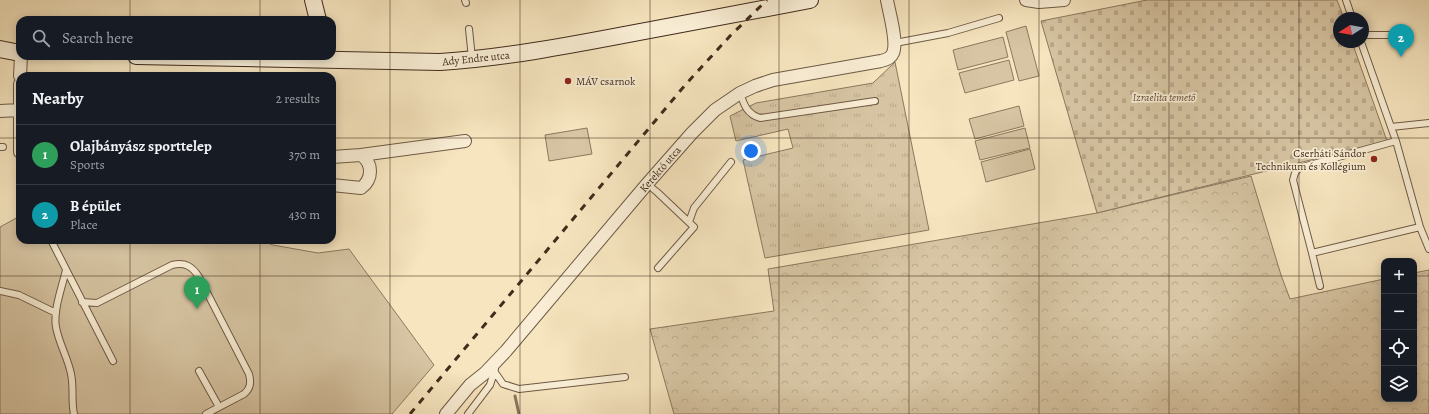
<!DOCTYPE html>
<meta charset="utf-8">
<style>
:root{--surface:#171b24;--page:#20242c;--text:#f1f3f6;--muted:#9ea1a6;--line:#363941;--accent:#0f766e}
body{margin:0;font-family:Alegreya,serif;background:var(--page);color:var(--text)}
.controls{position:absolute;right:12px;bottom:12px;display:grid;overflow:hidden;border-radius:8px;box-shadow:0 2px 10px #0003}
.controls button{width:36px;height:36px;display:grid;place-items:center;padding:0;border:0;border-bottom:1px solid var(--line);background:var(--surface);color:var(--text);font:20px sans-serif}
.compass{position:absolute;left:1333px;top:12px;width:36px;height:36px;border-radius:50%;background:var(--surface);box-shadow:0 2px 10px #0003;rotate:259deg}
.you{position:absolute;left:751px;top:151px;width:14px;height:14px;margin:-10px;border:3px solid #fff;border-radius:50%;background:#1a73e8;box-shadow:0 0 0 6px #1a73e833}
.badge{display:grid;place-items:center;width:26px;height:26px;border-radius:50%;background:var(--accent);color:#fff;font-size:13px;font-weight:700}
.pin{position:absolute;translate:-50% -33px;filter:drop-shadow(0 1px 2px #0008)}
.pin::after{content:'';position:absolute;top:21px;width:14px;height:12px;background:inherit;clip-path:polygon(0 0,100% 0,50% 100%)}
.list{margin:0;padding:0;list-style:none}
h2{display:flex;justify-content:space-between;align-items:center;height:52px;margin:0;padding:0 16px;font-size:17px}
h2 small{font-size:13px;font-weight:400;color:var(--muted)}
.list li{display:grid;grid-template-columns:26px 1fr auto;gap:12px;align-items:center;box-sizing:border-box;height:60px;padding:0 16px;border-top:1px solid var(--line)}
.list b{display:block;font-size:15px;white-space:nowrap}
.list p{margin:0;font-size:13px;white-space:nowrap;color:var(--muted)}
.list em{font-size:13px;font-style:normal;color:var(--muted)}
.icon{flex:none;width:22px;height:22px;fill:none;stroke:currentColor;stroke-width:2;stroke-linecap:round;stroke-linejoin:round}
.map{position:relative;flex:none;width:1429px;height:414px;overflow:hidden}
.search{position:absolute;background:var(--surface);box-shadow:0 2px 10px #0003;left:16px;top:16px;width:320px;height:44px;display:flex;align-items:center;gap:10px;box-sizing:border-box;padding:0 14px;border-radius:12px;color:var(--muted);font-size:15px}
.panel{position:absolute;background:var(--surface);box-shadow:0 2px 10px #0003;left:16px;top:72px;width:320px;height:172px;border-radius:12px}
.map>svg:first-child{display:block}
.grass{fill:#d7c5a3;stroke:#8c785f}
.forest{fill:url(#forest-crowns);stroke:#8c785f}
.cemetery{fill:url(#cemetery-stones);stroke:#8c785f}
.park{fill:url(#park-tufts);stroke:#8c785f}
.lines{fill:none;stroke-linecap:round;stroke-linejoin:round}
.stream{stroke:#89755c;stroke-width:3}
.lane-casing{stroke:#6f5a44;stroke-width:8}
.street-casing{stroke:#6f5a44;stroke-width:14}
.secondary-casing{stroke:#422b1b;stroke-width:18}
.lane{stroke:#f9eed5;stroke-width:6}
.street{stroke:#f9eed5;stroke-width:12}
.secondary{stroke:#f9eed5;stroke-width:16}
.rail{stroke:#422b1b;stroke-width:3;stroke-dasharray:7 7;stroke-linecap:butt}
.grid{fill:none;stroke:#422b1b;stroke-width:1;stroke-opacity:0.55}
.poi-dot{fill:#8f2418;stroke:#f9eed5;stroke-width:1.5}
.labels{text-anchor:middle;stroke-width:3.5;stroke-linejoin:round;paint-order:stroke}
.street-label{font-size:11px;fill:#422b1b;stroke:#f9eed5}
.poi-label{font-size:11px;fill:#422b1b;stroke:#f9eed5;text-anchor:start}
.park-label{font-size:11px;font-style:italic;fill:#604a36;stroke:#f9eed5}
</style>
<div class="map">
<svg width="1429" height="414" viewBox="0 0 1429 414">
<defs>
<pattern id="forest-crowns" width="20" height="18" patternUnits="userSpaceOnUse"><rect width="20" height="18" fill="#d7c5a3"/><path d="M2 6a3 3 0 1 1 6 0M12 15a3 3 0 1 1 6 0" fill="none" stroke="#baa98c"/></pattern>
<pattern id="cemetery-stones" width="16" height="16" patternUnits="userSpaceOnUse"><rect width="16" height="16" fill="#d7c5a3"/><path d="M2 7V4a2 2 0 0 1 4 0v3zM10 15v-3a2 2 0 0 1 4 0v3z" fill="#baa98c"/></pattern>
<pattern id="park-tufts" width="24" height="20" patternUnits="userSpaceOnUse"><rect width="24" height="20" fill="#d7c5a3"/><path d="M3 7l-1-3M5 7V3M7 7l1-3M15 17l-1-3M17 17v-4M19 17l1-3" fill="none" stroke="#baa98c"/></pattern>
</defs>
<rect width="100%" height="100%" fill="#f6e5bf"/>
<filter id="stains"><feTurbulence type="fractalNoise" baseFrequency=".005" numOctaves="4"/><feColorMatrix values="0 0 0 0 .2 0 0 0 0 .09 0 0 0 0 .02 0 0 0 .5 -.17"/></filter>
<radialGradient id="worn" r=".72"><stop offset=".6" stop-color="#630" stop-opacity="0"/><stop offset="1" stop-color="#630" stop-opacity=".3"/></radialGradient>
<path class="grass" d="M1026,26L1039,76L1019,81L1006,32Z
M1003,37L1008,57L958,70L953,50Z
M1009,60L1014,80L965,93L959,73Z
M1019,106L1024,126L975,139L969,119Z
M587,128L592,154L549,161L545,135Z
M1025,128L1030,148L980,160L975,141Z
M1030,149L1035,169L986,182L981,162Z
M20,216V240H259L273,245L318,253L349,249L434,365L392,414H0V227Z"/>
<path class="forest" d="M1251,176L1281,275L1290,299L1384,279V399H1414V273L1429,270V414H674L650,329L774,311L768,269L1097,213Z"/>
<path class="cemetery" d="M1147,0H1337L1344,18H1339V42H1352L1387,141L1097,213L1041,21Z"/>
<path class="park" d="M895,62L929,230L765,258L743,160L793,148L788,129L736,141L730,116L756,103L873,83Z"/>
<g class="lines">
<path class="stream" d="M515,396L519,414"/>
<defs>
<path id="lane" d="M465,0L466,3
M1346,0L1352,18
M469,29L472,58
M1363,35H1406
M1361,42L1391,127L1429,123
M895,43L948,33L999,18
M740,93C744,105 747,114 760,118L875,101
M1391,127L1396,141L1299,168L1295,173L1293,180L1312,253L1420,227L1396,141
M0,147H3
M647,184L657,192L694,227L658,268
M689,222L694,208L731,162
M1420,227L1429,249
M51,240L113,361
M1312,253L1320,286
M66,270C62,287 53,311 56,327C59,344 68,358 71,374C74,387 71,401 74,414
M0,291L19,295L56,313
M82,302L97,303L172,265C185,262 192,266 199,277L249,374C251,382 251,388 244,394L206,414
M199,371L219,407
M494,371L503,384L519,389L625,377
M468,414L490,385L495,369"/>
<path id="street" d="M1026,0L1039,2L1064,0
M20,76L21,56
M20,84V152
M0,111L19,110
M361,155L465,141
M332,157L361,155C373,163 373,179 361,188L332,185
M446,414L470,385L485,373L506,351L647,184L692,133L715,110L740,93L755,86L773,80L881,61C886,60 891,58 893,53C898,42 889,12 887,0"/>
<path id="secondary" d="M313,0L318,20
M0,49L20,53
M136,56L440,62C503,58 566,46 629,34C689,23 750,11 810,0"/>
</defs>
<use href="#lane" class="lane-casing"/>
<use href="#street" class="street-casing"/>
<use href="#secondary" class="secondary-casing"/>
<use href="#lane" class="lane"/>
<use href="#street" class="street"/>
<use href="#secondary" class="secondary"/>
<path class="rail" d="M410,414L686,84L730,36L767,0"/>
</g>
<path class="grid" d="M130,0V20M260,0V20M390,0V414M520,0V414M650,0V414M779,0V414M909,0V414M1039,0V414M1169,0V414M1299,0V414M130,56V76M260,56V76M0,138H20M332,138H1429M130,240V414M260,240V414M0,276H1384M1414,276H1429"/>
<g class="poi-dot">
<circle cx="568" cy="81" r="4"/>
<circle cx="1374" cy="159" r="4"/>
</g>
<g class="labels">
<g class="street-label">
<text transform="translate(476 58) rotate(-6)" y="4">Ady Endre utca</text>
<text transform="translate(660 169) rotate(-49)" y="4">Kerektó utca</text>
</g>
<g class="poi-label">
<text x="576" y="85">MÁV csarnok</text>
<text x="1366" y="157" text-anchor="end">Cserháti Sándor<tspan x="1366" dy="13">Technikum és Kollégium</tspan></text>
</g>
<g class="park-label">
<text x="1164" y="101">Izraelita temető</text>
</g>
</g>
<rect width="100%" height="100%" filter="url(#stains)"/>
<rect width="100%" height="100%" fill="url(#worn)"/>
</svg>
<div class="controls">
<button>+</button>
<button>−</button>
<button><svg class="icon" aria-label="locate" viewBox="0 0 24 24"><circle cx="12" cy="12" r="6"/><path d="M12 2v4M12 18v4M2 12h4M18 12h4"/></svg></button>
<button><svg class="icon" aria-label="layers" viewBox="0 0 24 24"><path d="M12 4l9 5-9 5-9-5zM3 14l9 5 9-5"/></svg></button>
</div>
<svg class="compass" viewBox="-18 -18 36 36"><path d="M0-13l5 13h-10z" fill="#e53935"/><path d="M0 13l5-13h-10z" fill="#9ea1a6"/></svg>
<div class="you"></div>
<div class="pin badge" style="left:197px;top:309px;background:#2e9e5b">1</div>
<div class="pin badge" style="left:1401px;top:57px;background:#0f9aa8">2</div>
<div class="search"><svg class="icon" aria-label="search" viewBox="0 0 24 24"><circle cx="10" cy="10" r="6"/><path d="M15 15l6 6"/></svg>Search here</div>
<section class="panel">
<h2>Nearby<small>2 results</small></h2>
<ul class="list">
<li><span class="badge" style="background:#2e9e5b">1</span><div><b>Olajbányász sporttelep</b><p>Sports</p></div><em>370 m</em></li>
<li><span class="badge" style="background:#0f9aa8">2</span><div><b>B épület</b><p>Place</p></div><em>430 m</em></li>
</ul>
</section>
</div>
